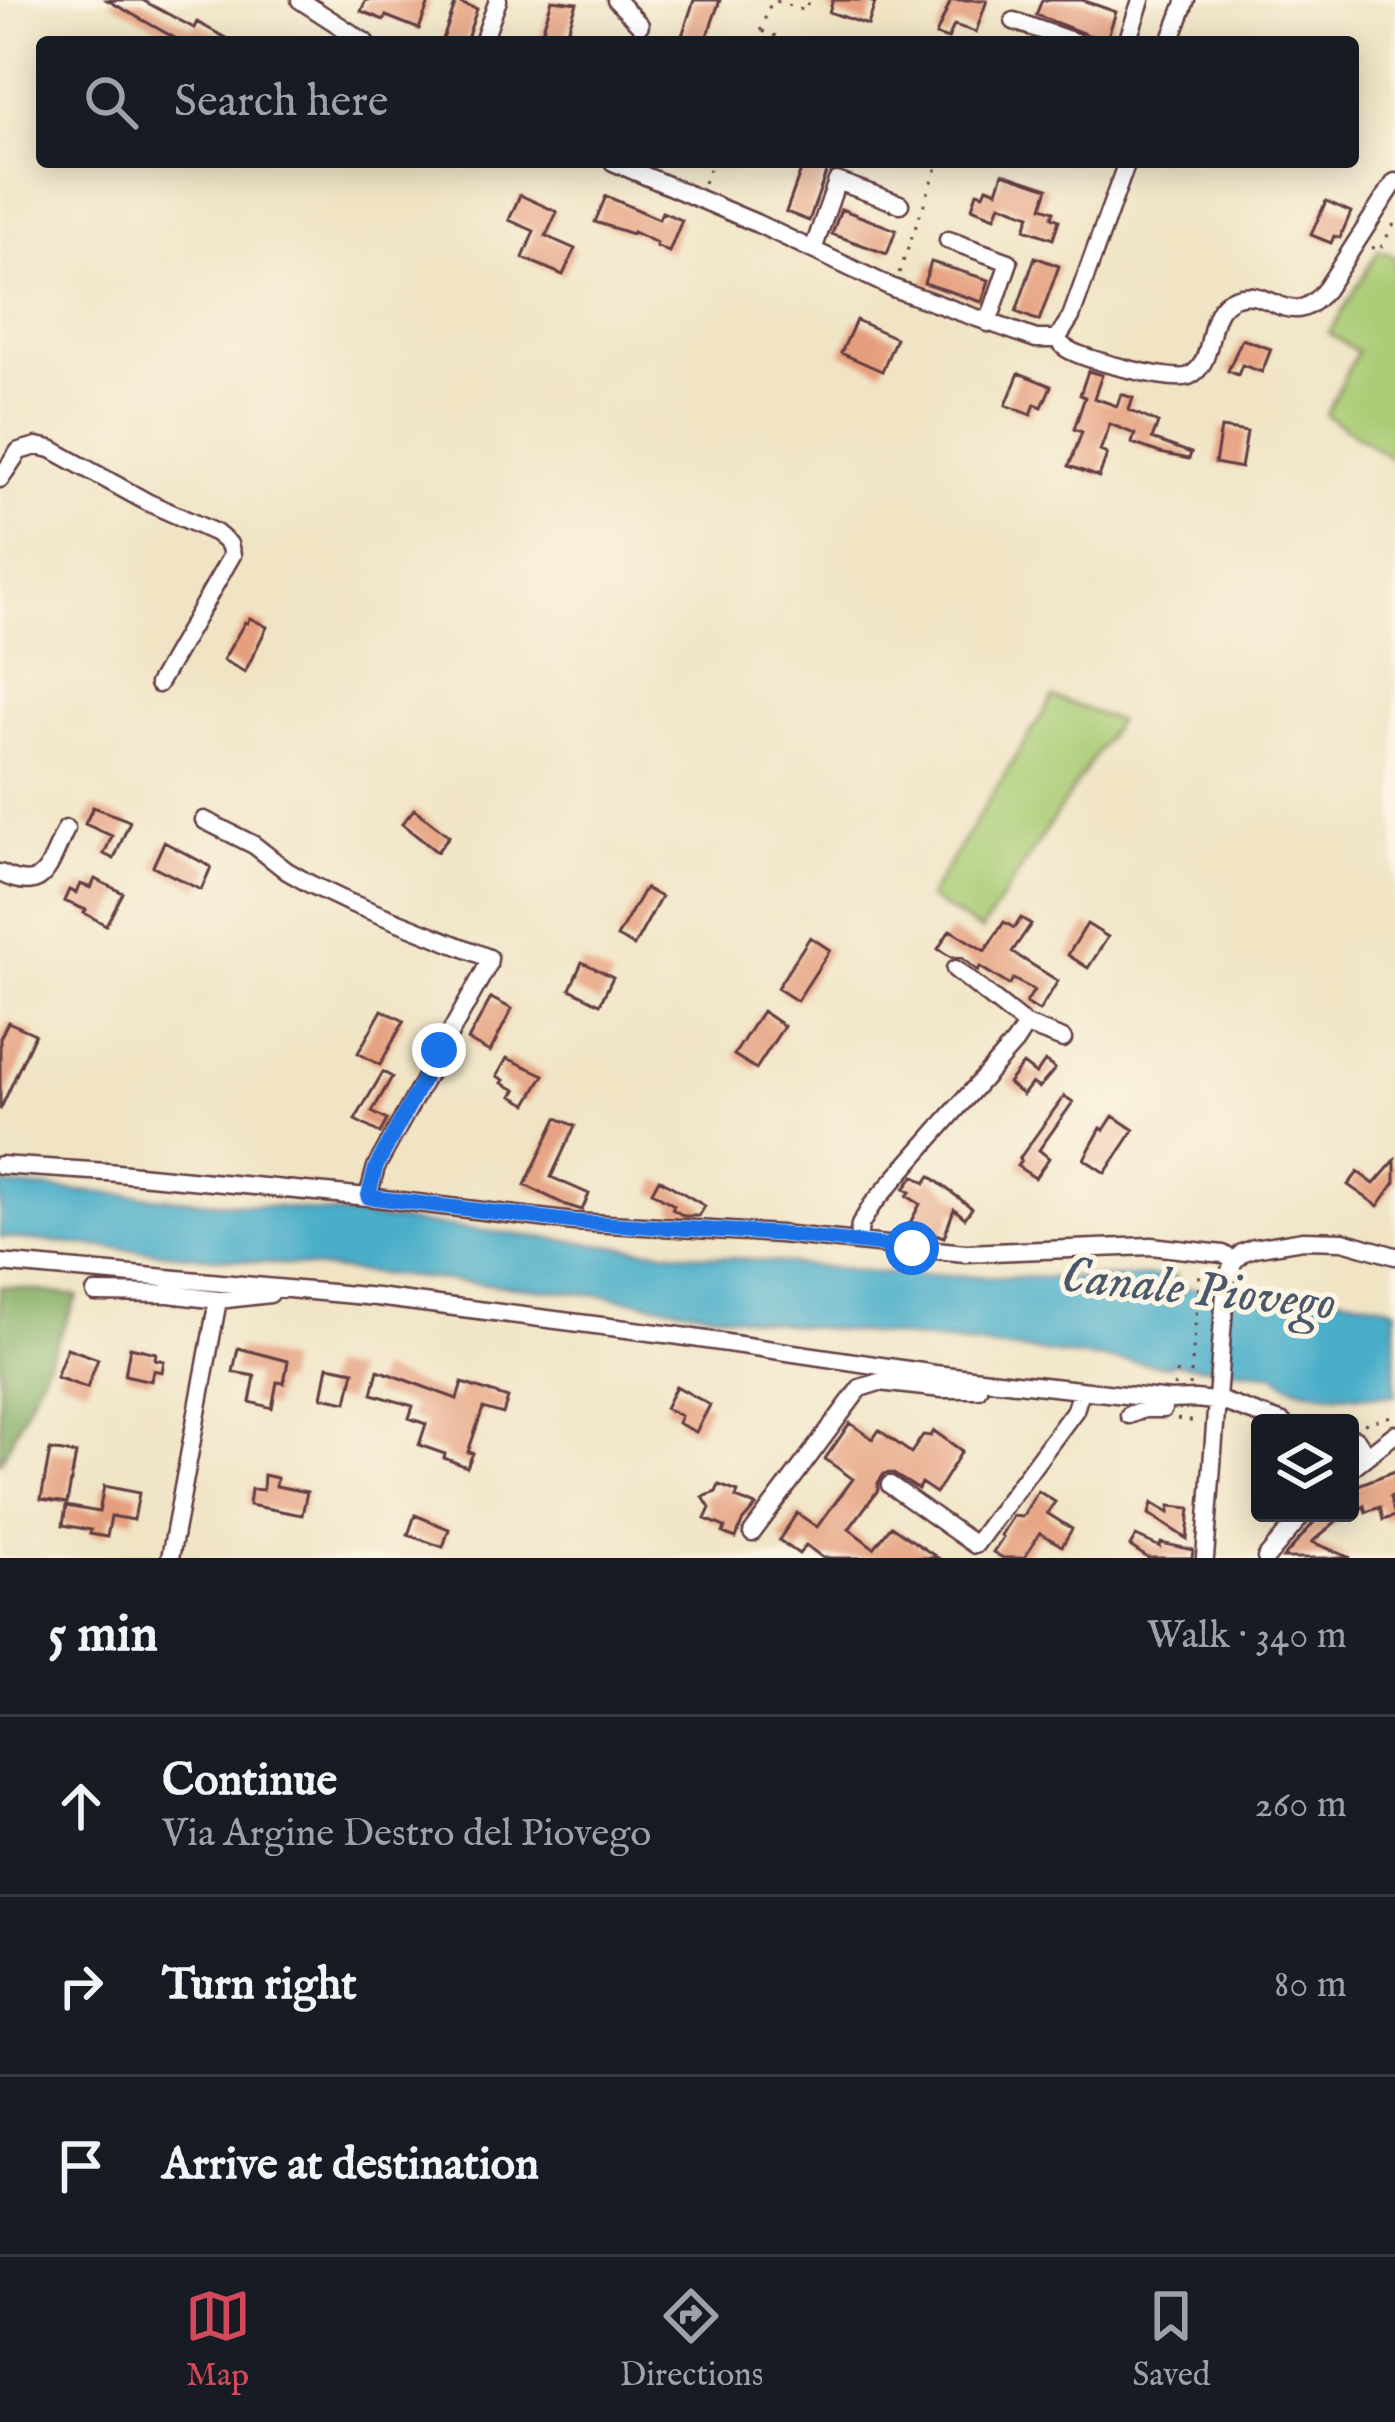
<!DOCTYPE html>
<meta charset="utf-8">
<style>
:root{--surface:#171b24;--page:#20242c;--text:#f1f3f6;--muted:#9ea1a6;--line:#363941;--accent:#d1495b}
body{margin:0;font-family:"IM FELL English",serif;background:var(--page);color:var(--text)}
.controls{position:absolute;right:36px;bottom:36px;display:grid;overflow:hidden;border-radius:12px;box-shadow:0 6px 30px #0003}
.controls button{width:108px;height:108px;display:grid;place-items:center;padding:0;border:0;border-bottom:3px solid var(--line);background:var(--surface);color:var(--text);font:60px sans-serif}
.stop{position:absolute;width:36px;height:36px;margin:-27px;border:9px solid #1a73e8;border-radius:50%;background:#fff}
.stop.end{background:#1a73e8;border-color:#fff;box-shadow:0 3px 12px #0008}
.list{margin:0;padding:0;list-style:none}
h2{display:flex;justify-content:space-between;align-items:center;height:156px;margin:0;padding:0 48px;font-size:51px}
h2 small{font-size:39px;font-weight:400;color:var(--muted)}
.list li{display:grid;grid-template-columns:78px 1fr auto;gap:36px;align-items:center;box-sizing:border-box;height:180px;padding:0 48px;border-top:3px solid var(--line)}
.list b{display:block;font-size:45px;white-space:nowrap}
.list p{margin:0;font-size:39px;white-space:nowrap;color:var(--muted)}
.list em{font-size:39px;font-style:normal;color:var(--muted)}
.icon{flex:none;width:66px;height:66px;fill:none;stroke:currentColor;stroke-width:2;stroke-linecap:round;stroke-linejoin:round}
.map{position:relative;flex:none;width:1395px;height:1558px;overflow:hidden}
.search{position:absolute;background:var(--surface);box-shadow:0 6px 30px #0003;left:36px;right:36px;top:36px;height:132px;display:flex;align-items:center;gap:30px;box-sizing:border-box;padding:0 42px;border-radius:12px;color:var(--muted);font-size:45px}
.sheet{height:696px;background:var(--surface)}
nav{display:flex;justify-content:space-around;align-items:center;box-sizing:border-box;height:168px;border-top:3px solid var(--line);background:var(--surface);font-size:33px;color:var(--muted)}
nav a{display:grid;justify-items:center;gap:6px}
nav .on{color:var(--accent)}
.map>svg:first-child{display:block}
.green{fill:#a9cc75;stroke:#7a7650;stroke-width:3}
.forest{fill:#86b066;stroke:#686848;stroke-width:3}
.water{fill:#4aaec9;stroke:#4a667a;stroke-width:3}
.building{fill:#e59f7e}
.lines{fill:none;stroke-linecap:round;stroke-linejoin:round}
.minor-casing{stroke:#633d42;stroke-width:21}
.path{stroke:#633d42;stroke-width:3;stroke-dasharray:3 9;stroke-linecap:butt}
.minor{stroke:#fff;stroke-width:16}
.route{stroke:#1a73e8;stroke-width:15}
.labels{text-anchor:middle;stroke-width:10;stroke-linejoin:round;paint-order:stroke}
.water-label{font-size:51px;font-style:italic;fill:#4a586a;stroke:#fcf5e5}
</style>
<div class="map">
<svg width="1395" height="1558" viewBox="0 0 1395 1558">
<rect width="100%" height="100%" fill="#fcf5e5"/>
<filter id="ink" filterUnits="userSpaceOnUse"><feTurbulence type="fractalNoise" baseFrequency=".00833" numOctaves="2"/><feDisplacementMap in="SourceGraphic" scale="24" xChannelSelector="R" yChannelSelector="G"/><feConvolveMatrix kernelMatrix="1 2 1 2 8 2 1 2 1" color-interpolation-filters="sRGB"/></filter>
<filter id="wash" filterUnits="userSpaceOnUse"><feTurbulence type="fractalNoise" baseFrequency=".004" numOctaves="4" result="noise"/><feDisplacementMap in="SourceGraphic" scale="48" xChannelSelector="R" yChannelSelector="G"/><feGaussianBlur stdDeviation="2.7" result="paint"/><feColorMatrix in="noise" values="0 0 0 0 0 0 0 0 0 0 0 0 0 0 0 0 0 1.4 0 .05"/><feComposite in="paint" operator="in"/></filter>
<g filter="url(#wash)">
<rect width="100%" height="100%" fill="#f0e4c5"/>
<path class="green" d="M1379,250L1395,257V461L1326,415L1357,352L1329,333Z
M1053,697L1117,721L981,931L928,898Z"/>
<path class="forest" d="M0,1286L78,1296L0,1464Z"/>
<path class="water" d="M0,1185L279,1207L631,1248L894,1274L1055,1278L1175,1276L1176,1287C1202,1289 1228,1292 1253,1293C1301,1294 1350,1292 1395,1309V1395C1362,1396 1297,1398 1274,1374L1259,1372L1170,1363L1169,1366L792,1325L599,1295L0,1237Z"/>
<g id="blocks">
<path class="building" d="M107,0H142L194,28L197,22L233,42H182Z
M366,0H430L419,29L386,16L384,20L361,11Z
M552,0L577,3L564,42L540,38Z
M694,0H720L705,42H680Z
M833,0H867L875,3L868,25L829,12Z
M951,0H987L976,32L954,25L948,39L936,35Z
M1042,0H1082L1116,12L1106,42L1036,15Z
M456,2L477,9L466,42H442Z
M804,162L828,167L809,221L786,212Z
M1003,173L1048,188L1042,207L1054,211L1052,217L1059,220L1053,239L1025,229L1030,215L1000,204L995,217L972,208L977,192L984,194L987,187L997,191Z
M520,195L557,212L546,236L575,249L563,275L523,258L534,231L509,220Z
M606,196L659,219L662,212L682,220L669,252L656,246L657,243L633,232L632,234L595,222Z
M1326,201L1351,212L1340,238L1334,236L1331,243L1311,235Z
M841,209L896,230L887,254L832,234Z
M1035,257L1059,266L1039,321L1016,312Z
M931,262L989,280L982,302L924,283Z
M856,320L896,338L882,371L841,353Z
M1242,339L1271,349L1262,372L1242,365L1238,375L1228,371Z
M1088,371L1102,375L1094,398L1117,406L1121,394L1133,398L1129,410L1158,423L1152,439L1191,453L1189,459L1160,453L1132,443L1135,434L1110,424L1100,451L1107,454L1099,477L1069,466L1082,432L1074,429L1085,397L1080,395Z
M1019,373L1051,386L1042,407L1035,404L1031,415L1006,405Z
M1221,428L1247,432L1241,468L1215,463Z
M250,618L267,627L245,672L223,660L245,622L247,623Z
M93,807L130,821L114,859L104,854L112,836L85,824Z
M414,809L449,836L437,852L402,824Z
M164,842L211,867L201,890L153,866Z
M95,879L123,893L106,925L84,913L86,910L64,901L69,890L76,893L80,884L91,888Z
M645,888L661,897L634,946L617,937Z
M1021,918L1031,924L1012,952L1058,981L1039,1011L1026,1003L1034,990L1013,979L1009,985L980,967L978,971L962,958L951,957L938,949L950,930L985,951L1004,922L1014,928Z
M1087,924L1108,937L1088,968L1068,955Z
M810,937L830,950L797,1001L777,988Z
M582,962L613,977L600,1004L570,989Z
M491,998L512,1009L490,1052L468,1040Z
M382,1010L404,1021L380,1065L358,1053Z
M762,1011L784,1026L756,1069L734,1055Z
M8,1022L35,1034L0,1110V1038Z
M507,1058L544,1075L527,1104L512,1096L516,1090L502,1083L504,1080L497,1076Z
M1045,1061L1055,1069L1039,1088L1032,1083L1023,1095L1008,1083L1023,1064L1036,1074Z
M383,1072L392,1077L372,1112L387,1120L380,1133L355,1120Z
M1064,1096L1073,1102L1039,1150L1049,1158L1035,1178L1017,1166L1021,1161L1019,1159Z
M1113,1116L1134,1130L1105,1173L1084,1159L1101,1128L1104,1130Z
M557,1118L575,1126L551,1177L589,1194L582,1210L566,1205L525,1185Z
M1395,1160V1182L1378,1206L1348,1185L1358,1172L1374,1184Z
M914,1176L925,1183L930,1176L972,1208L965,1218L954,1209L944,1237L909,1225L920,1204L907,1196L910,1192L904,1189Z
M659,1179L705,1206L699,1216H684L672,1209L674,1205L652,1192Z
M130,1347L156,1353L155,1359L164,1361L162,1372L153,1370L151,1381L125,1375Z
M67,1348L98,1359L87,1388L56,1377Z
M238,1348L288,1361L284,1383L277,1382L272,1408L250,1402L255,1376L233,1372Z
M328,1366L354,1371L347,1402L322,1397Z
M378,1370L457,1399L462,1383L508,1398L503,1414L483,1408L468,1452L473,1453L467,1467L444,1458L445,1454L419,1445L426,1424L409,1418L413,1406L372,1394Z
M676,1386L710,1405L696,1432L678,1423L681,1416L665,1408Z
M850,1423L873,1439L879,1430L911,1453L923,1435L931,1436L934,1431L962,1451L936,1493L921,1483L918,1489L892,1473L884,1474L878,1483V1490L849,1529L874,1548L891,1526L938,1558H823L806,1545L799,1554L779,1540L797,1513L817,1527L853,1479L825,1459Z
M50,1450L76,1454L67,1503L41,1499Z
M1395,1471V1495L1390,1497L1395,1516L1383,1520L1380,1507L1366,1512L1364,1506L1350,1517V1488Z
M264,1475L277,1478L276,1486L307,1492L302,1515L249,1505L251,1489L263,1490Z
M719,1485L738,1492L736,1498L756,1506L742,1522L736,1538L723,1533L725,1527L705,1519L710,1508L703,1497L716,1492Z
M104,1486L139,1493L134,1520L111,1516L107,1537L90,1534L91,1530L63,1525L66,1506L99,1512Z
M1038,1491L1055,1502L1047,1513L1072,1529L1062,1546L1040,1533L1024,1558H1003L993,1552L1003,1537L1001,1535L1013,1516L1022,1517Z
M1152,1503L1169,1513L1170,1506L1190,1508L1187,1539L1149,1514Z
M1322,1513H1346L1312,1542L1351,1558H1283Z
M415,1515L449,1529L443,1547L408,1535Z
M1136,1536L1160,1547L1161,1543L1193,1550L1192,1558H1148L1130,1546Z"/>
</g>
</g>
<g filter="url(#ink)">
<use href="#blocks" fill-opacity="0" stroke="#633d42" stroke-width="3"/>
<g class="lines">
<defs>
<path id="minor" d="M300,0L365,42
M616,0L640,25
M1014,21L1075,42
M483,42L498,0
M1127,42L1141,0
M1170,42L1186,0
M613,162L756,223L893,288L1036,339H1057C1063,346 1063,347 1071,351C1088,360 1173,383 1189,376C1219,362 1202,311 1234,298C1271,284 1289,336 1326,289L1395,182
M948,240L1009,262L988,323
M813,250L837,181L900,204
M1057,339L1071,317L1127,162
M0,479L19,451L37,446L51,449L147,502L216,533L229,544L232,555L158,684
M204,820L254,845L287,871L310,884L348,902L489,958L488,965L376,1167L368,1197
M0,873C47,896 48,865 66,829
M1026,1025L1063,1039
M0,1165L107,1172L368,1197L574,1222L780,1234L965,1253L1151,1246L1223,1254L1234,1261
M858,1241L860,1225L872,1205L1015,1042L1026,1025L955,969
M0,1263L376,1297L673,1335L935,1374L1170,1400L1195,1399L1224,1402L1283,1423
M95,1293L169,1294L218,1300
M1129,1415L1144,1409H1163
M1350,1437L1356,1439L1366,1454
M1350,1469L1395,1434
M890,1485L975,1545L1075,1410L1081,1391
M752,1533L860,1388L879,1382L942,1389H978
M170,1558L218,1300L270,1294
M1205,1558L1226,1280L1234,1261L1242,1253L1254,1248L1303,1240L1343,1241L1395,1256
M1266,1558L1304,1513"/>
</defs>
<use href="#minor" class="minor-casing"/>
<path class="path" d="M776,1L805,11L809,0
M762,31L792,42
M756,42L772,0
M704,183L712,162
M1372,247L1379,251L1395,222
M899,273L939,162
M1190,1386L1200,1270
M1174,1387L1177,1370
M1177,1419L1197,1422
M1364,1424L1395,1415"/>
<use href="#minor" class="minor"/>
</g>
</g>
<g class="lines" filter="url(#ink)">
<path class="route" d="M439,1050L376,1167L368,1197L574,1222L780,1234L912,1248"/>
</g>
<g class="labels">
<g class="water-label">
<text transform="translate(1199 1287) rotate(6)" y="18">Canale Piovego</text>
</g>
</g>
</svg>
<div class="controls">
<button><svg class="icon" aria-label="layers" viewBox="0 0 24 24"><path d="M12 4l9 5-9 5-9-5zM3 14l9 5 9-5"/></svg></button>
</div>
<div class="stop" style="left:912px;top:1248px"></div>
<div class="stop end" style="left:439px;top:1050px"></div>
<div class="search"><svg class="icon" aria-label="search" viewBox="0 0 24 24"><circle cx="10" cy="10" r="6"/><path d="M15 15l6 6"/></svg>Search here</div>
</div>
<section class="sheet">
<h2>5 min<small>Walk · 340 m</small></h2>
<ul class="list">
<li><svg class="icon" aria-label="ahead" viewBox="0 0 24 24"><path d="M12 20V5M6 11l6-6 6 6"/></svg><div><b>Continue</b><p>Via Argine Destro del Piovego</p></div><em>260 m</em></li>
<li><svg class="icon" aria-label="right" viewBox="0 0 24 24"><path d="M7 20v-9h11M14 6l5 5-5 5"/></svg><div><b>Turn right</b></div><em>80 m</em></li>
<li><svg class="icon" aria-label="arrive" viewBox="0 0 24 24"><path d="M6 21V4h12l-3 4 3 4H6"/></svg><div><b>Arrive at destination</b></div></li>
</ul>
</section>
<nav>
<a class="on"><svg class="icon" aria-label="map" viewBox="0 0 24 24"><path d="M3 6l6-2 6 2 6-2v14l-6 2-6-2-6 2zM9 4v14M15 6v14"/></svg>Map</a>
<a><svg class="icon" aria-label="directions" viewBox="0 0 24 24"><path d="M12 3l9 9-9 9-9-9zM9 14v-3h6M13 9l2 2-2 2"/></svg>Directions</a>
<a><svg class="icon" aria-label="saved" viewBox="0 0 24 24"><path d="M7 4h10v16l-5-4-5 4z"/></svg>Saved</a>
</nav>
